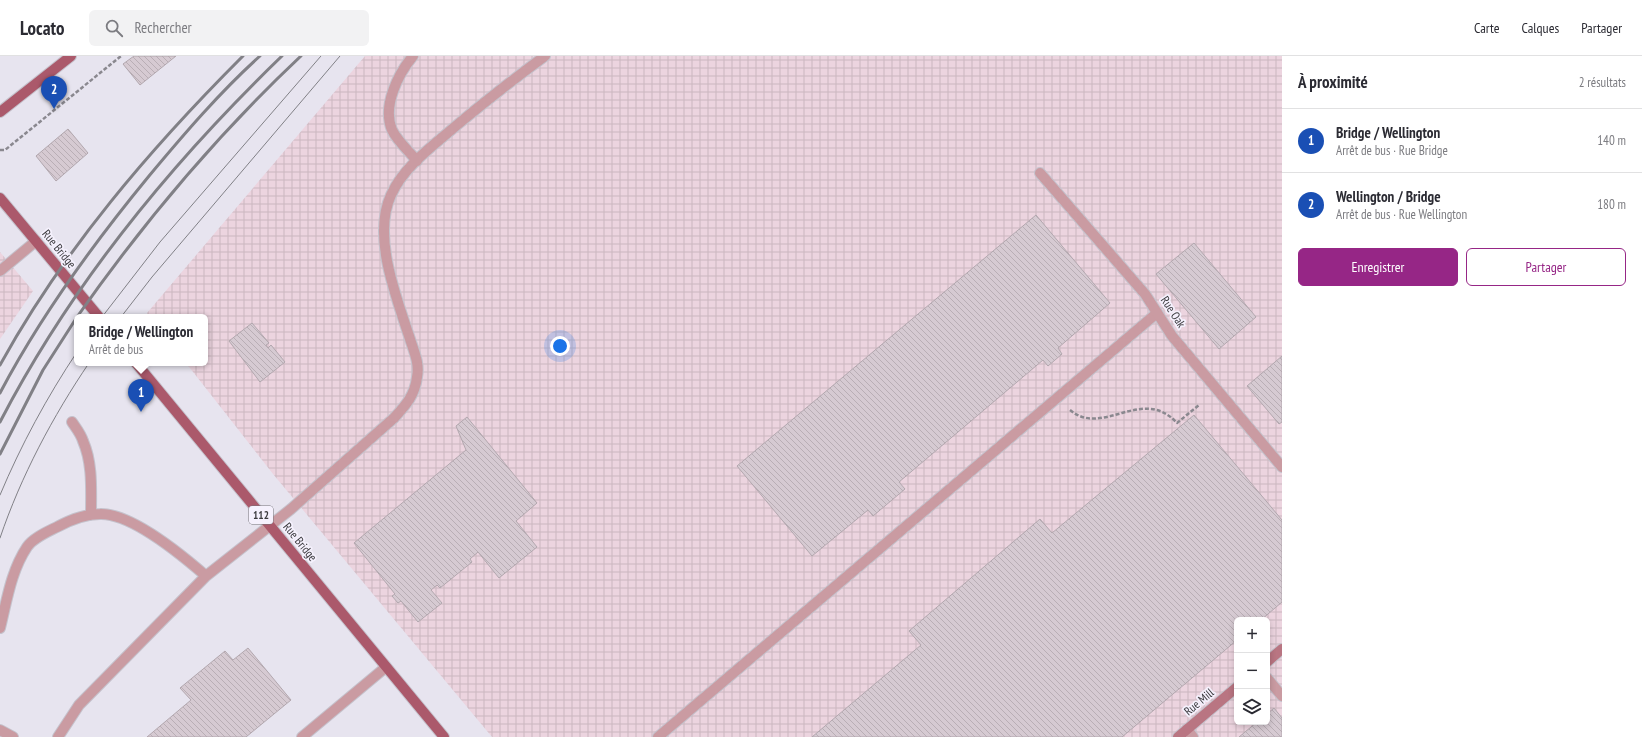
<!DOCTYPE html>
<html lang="fr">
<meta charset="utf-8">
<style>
:root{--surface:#fff;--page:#f2f2f3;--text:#2b2b33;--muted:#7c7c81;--line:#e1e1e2;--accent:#962686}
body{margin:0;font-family:"PT Sans Narrow",sans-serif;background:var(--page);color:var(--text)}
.controls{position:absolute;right:12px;bottom:12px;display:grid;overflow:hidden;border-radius:6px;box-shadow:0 2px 6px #0003}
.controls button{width:36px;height:36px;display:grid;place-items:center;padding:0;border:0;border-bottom:1px solid var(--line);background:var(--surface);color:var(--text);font:20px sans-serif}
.you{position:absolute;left:560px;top:290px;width:14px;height:14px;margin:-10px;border:3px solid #fff;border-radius:50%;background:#1a73e8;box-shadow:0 0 0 6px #1a73e833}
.badge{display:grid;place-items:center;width:26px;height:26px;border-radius:50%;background:var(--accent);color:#fff;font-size:13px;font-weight:700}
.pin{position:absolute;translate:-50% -33px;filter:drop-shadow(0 1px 2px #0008)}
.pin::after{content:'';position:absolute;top:21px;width:14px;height:12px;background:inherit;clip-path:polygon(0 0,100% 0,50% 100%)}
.popup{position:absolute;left:74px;top:258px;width:134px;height:52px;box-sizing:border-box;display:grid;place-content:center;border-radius:6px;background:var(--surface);filter:drop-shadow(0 1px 3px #0005);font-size:13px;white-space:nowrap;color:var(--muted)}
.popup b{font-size:15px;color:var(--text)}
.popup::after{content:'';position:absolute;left:50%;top:100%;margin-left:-8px;border:8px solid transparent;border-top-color:var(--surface)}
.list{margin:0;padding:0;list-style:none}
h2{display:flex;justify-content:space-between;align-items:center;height:52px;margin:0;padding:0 16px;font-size:17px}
h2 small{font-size:13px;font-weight:400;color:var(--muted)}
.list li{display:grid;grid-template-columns:26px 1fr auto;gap:12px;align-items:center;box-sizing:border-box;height:64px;padding:0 16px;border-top:1px solid var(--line)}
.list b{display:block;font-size:15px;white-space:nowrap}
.list p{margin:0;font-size:13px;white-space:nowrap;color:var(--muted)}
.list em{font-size:13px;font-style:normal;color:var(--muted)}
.actions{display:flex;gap:8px;padding:12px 16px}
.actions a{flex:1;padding:9px 0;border:1px solid var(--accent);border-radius:6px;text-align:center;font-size:14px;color:var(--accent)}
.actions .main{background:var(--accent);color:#fff}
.icon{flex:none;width:22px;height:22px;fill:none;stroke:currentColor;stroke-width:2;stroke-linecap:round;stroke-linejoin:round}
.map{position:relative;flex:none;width:1282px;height:681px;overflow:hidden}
header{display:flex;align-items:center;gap:24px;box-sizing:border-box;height:56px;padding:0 20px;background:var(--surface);border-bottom:1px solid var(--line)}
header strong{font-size:19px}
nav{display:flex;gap:22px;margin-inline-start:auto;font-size:14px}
.search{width:280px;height:36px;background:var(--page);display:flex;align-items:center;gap:10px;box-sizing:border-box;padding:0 14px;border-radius:6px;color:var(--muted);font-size:15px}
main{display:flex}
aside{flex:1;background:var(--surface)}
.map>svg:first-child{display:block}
.industrial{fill:url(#industrial-grid);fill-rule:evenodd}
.building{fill:url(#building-back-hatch);stroke:#b2a7ae}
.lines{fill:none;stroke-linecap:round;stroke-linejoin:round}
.lane-casing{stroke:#c5c2cc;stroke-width:12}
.street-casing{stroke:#c5c2cc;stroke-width:12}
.secondary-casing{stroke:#c5c2cc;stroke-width:12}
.primary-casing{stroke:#c5c2cc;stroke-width:12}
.path{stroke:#8a888f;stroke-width:2.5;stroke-dasharray:4 2;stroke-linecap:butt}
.lane{stroke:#ca9ba2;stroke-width:10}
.street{stroke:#ca9ba2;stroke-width:10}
.secondary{stroke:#b97582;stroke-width:10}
.primary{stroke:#ab596b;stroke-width:10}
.tram{stroke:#818086;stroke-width:1}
.rail{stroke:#818086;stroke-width:3}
.labels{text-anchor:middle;stroke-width:3.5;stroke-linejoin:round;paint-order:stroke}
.shield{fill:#f5f1fd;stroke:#747278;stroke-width:1}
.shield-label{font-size:11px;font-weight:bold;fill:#3c3b3f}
.street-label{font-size:12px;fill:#3c3b3f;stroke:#f5f1fd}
</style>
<header>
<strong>Locato</strong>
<div class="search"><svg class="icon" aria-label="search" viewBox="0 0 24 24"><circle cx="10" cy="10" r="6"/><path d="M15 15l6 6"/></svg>Rechercher</div>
<nav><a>Carte</a><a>Calques</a><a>Partager</a></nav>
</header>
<main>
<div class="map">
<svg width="1282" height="681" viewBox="0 0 1282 681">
<defs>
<pattern id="industrial-grid" width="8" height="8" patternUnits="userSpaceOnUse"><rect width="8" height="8" fill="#ecd4df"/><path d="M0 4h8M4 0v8" fill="none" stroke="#cbb7c0"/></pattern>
<pattern id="building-back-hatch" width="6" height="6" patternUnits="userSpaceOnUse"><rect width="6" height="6" fill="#d6cad2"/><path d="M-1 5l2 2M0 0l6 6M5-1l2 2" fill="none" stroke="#b9aeb5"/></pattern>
</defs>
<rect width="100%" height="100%" fill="#e7e4ef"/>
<path class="industrial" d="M365,0H1282V681H492L273,418L186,307H205V261H149L147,257ZM1237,564H1267V666H1237Z
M0,196L33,235L0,283Z"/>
<path class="building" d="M134,0H176L140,29L123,8Z
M68,73L88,97L56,125L36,100Z
M1036,159L1110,247L1058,292L1062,298L1048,310L1043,304L899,426L905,433L873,460L868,454L812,500L737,410Z
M1194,187L1256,261L1219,293L1156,218Z
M252,267L269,287L266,289L268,292L271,289L285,306L260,326L229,285Z
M1282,300V366L1279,368L1247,330Z
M1194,359L1282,464V546L1261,564H1237V584L1122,681H812L921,589L909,575L1040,463L1052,477Z
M467,361L537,447L516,465L537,491L499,522L478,496L470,503L472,506L440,532L437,529L431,534L442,547L418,566L401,545L398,547L392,540L395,538L354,487L466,394L456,370Z
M248,592L291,644L246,681H147L191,644L180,632L225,595L233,604Z
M1274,652L1282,662V681H1239L1257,666H1267V658Z"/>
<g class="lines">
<defs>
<path id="lane" d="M413,0C398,18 382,50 392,74C398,86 409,95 417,105
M0,215L36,185
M72,366C76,372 81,378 83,385C93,408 91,434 91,459
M0,572C7,544 11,515 27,491C33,482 47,476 57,471C70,464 85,458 100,458C132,457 183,500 206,520
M1267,622L1282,640
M1187,673L1193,681
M0,674L13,681
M58,681L79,649L206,520L291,453L394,362C406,349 415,339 417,321C420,307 413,293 409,280C396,240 372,180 391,139C404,110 434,89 457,69C486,45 515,22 545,0
M302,681L386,611
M658,681L1157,257"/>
<path id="street" d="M1040,117L1145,238L1172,280L1282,411"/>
<path id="secondary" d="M1267,606L1282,593
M1178,681L1237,631"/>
<path id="primary" d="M0,56L71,0
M0,142L99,261
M136,307L444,681"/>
</defs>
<use href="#lane" class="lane-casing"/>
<use href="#street" class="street-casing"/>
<use href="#secondary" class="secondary-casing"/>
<use href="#primary" class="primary-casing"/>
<path class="path" d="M0,94H5L121,0
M1070,354C1103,382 1142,329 1177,367L1199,349"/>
<use href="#lane" class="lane"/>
<use href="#street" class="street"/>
<use href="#secondary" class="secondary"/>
<use href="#primary" class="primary"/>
<path class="tram" d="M102,261L160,186L321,0
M121,261L152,221L340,0
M0,439C21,389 47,341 77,296
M0,482C21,420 53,360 89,307"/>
<path class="rail" d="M77,261C143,167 217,79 301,0
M0,309C64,193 150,93 243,0
M0,337C41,259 93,188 149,120C184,78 220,36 260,0
M0,366C71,229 171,107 282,0
M0,398L43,314L77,261"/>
</g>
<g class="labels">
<rect class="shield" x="249" y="450" width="24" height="18" rx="3"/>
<g class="shield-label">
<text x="261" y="463">112</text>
</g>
<g class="street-label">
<text transform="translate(59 193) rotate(51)" y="4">Rue Bridge</text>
<text transform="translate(1173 256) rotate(57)" y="4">Rue Oak</text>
<text transform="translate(300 486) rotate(51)" y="4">Rue Bridge</text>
<text transform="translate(1199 646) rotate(-40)" y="4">Rue Mill</text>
</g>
</g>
</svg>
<div class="controls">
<button>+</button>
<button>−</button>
<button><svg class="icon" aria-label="layers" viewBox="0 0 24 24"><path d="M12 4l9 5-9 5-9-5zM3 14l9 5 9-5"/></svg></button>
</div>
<div class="you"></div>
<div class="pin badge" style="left:141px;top:356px;background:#1a4fb4">1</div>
<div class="popup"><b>Bridge / Wellington</b>Arrêt de bus</div>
<div class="pin badge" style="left:54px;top:53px;background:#1a4fb4">2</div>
</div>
<aside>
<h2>À proximité<small>2 résultats</small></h2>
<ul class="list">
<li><span class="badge" style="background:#1a4fb4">1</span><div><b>Bridge / Wellington</b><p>Arrêt de bus · Rue Bridge</p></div><em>140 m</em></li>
<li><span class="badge" style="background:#1a4fb4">2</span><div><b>Wellington / Bridge</b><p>Arrêt de bus · Rue Wellington</p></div><em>180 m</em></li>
</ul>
<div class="actions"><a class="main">Enregistrer</a><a>Partager</a></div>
</aside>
</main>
